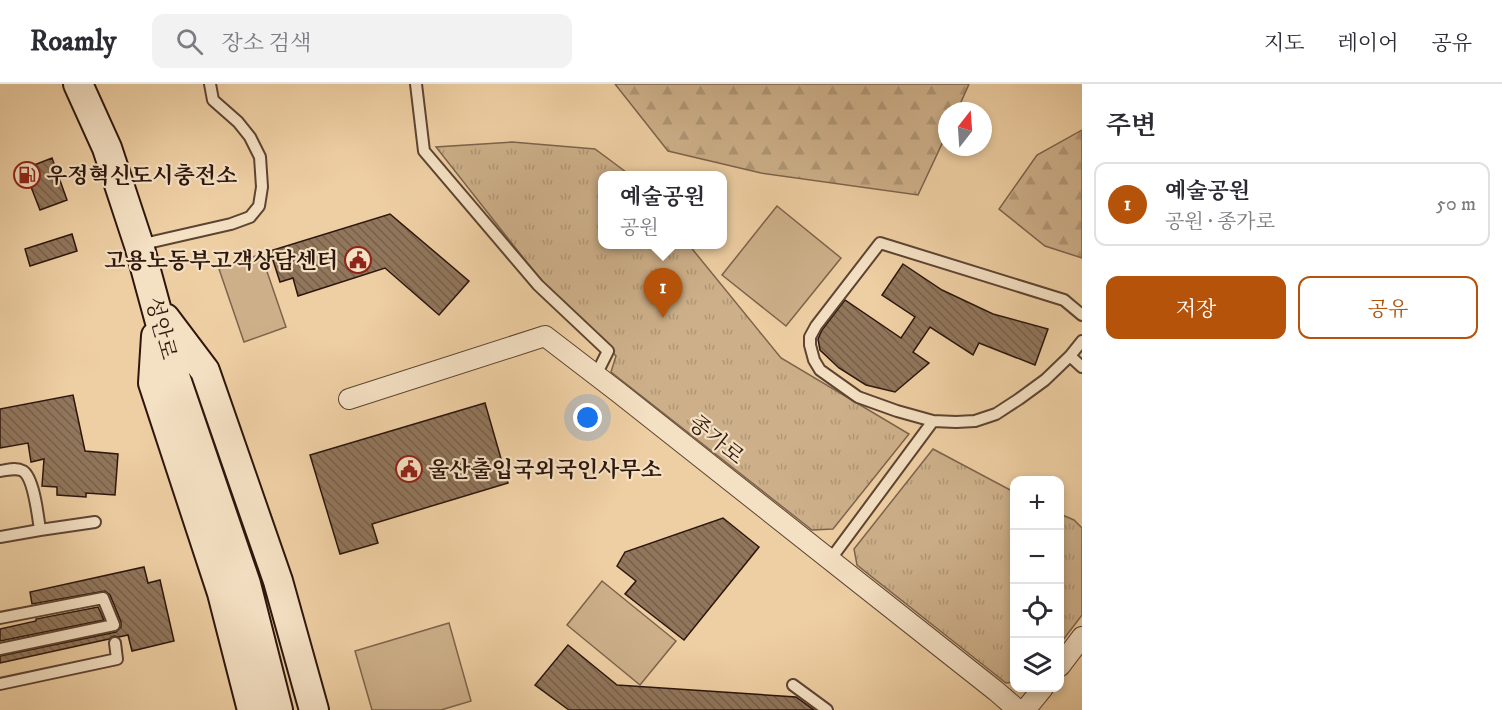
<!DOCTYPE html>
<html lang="ko">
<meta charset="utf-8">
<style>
:root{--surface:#fff;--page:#f2f2f3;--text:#2b2b33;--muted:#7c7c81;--line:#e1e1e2;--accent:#b45309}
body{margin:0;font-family:"IM FELL DW Pica","Noto Serif KR",serif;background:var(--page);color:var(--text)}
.controls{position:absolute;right:18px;bottom:18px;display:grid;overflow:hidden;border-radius:12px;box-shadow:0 3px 9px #0003}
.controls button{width:54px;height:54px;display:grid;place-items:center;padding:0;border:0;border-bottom:2px solid var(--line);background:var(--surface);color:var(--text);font:30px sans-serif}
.compass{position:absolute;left:938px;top:18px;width:54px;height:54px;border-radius:50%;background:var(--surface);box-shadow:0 3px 9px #0003;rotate:17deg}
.you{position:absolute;left:588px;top:334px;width:21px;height:21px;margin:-15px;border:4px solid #fff;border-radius:50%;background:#1a73e8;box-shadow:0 0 0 9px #1a73e833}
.badge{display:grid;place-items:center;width:39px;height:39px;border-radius:50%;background:var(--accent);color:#fff;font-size:20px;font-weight:700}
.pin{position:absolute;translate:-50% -50px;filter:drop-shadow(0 2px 3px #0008)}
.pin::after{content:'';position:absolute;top:32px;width:21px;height:18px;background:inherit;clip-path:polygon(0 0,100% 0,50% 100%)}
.popup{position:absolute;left:598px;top:87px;width:129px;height:78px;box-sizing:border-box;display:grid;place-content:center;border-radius:12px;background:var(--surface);filter:drop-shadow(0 2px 4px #0005);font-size:20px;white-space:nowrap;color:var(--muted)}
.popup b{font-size:22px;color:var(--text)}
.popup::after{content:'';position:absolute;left:50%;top:100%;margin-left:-12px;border:12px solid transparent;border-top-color:var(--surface)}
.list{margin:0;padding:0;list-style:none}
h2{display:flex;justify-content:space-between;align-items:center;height:78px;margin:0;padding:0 24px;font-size:26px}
h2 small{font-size:20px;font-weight:400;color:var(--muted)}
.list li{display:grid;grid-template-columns:39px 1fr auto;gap:18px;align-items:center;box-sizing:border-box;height:84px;margin:0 12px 12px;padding:0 12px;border:2px solid var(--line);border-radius:12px}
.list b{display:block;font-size:22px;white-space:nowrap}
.list p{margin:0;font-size:20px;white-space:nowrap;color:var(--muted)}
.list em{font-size:20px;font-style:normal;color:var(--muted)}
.actions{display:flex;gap:12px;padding:18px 24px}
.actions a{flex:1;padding:14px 0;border:2px solid var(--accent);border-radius:12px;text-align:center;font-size:21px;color:var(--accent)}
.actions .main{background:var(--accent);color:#fff}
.icon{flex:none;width:33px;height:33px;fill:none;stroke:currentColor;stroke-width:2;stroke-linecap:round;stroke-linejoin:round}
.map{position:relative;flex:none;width:1082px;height:626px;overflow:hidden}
header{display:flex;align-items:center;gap:36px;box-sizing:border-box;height:84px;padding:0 30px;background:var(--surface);border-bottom:2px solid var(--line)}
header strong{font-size:28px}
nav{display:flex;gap:33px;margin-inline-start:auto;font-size:21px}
.search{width:420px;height:54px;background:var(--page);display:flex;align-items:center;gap:15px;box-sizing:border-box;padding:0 21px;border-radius:12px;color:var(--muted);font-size:22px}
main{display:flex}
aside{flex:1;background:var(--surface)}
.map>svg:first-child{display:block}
.forest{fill:url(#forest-firs);stroke:#7d634c;stroke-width:1.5}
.park{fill:url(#park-tufts);stroke:#7d634c;stroke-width:1.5}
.pitch{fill:#cdb08a;stroke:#7d634c;stroke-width:1.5}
.building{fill:url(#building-back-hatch);stroke:#2d160d;stroke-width:1.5}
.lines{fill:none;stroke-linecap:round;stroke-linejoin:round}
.lane-casing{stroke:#5d4432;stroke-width:14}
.street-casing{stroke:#5d4432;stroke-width:22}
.secondary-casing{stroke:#2d160d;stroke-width:32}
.lane{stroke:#f4e0c3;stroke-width:10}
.street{stroke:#f4e0c3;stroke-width:20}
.secondary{stroke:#f4e0c3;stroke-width:28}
.labels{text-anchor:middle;stroke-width:4.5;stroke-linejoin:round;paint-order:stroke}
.poi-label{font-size:22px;font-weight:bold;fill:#2d160d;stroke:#f4e0c3;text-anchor:start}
.street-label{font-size:22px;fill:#2d160d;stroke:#f4e0c3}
</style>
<header>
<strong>Roamly</strong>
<div class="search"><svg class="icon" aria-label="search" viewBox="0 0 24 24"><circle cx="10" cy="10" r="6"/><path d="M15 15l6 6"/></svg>장소 검색</div>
<nav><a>지도</a><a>레이어</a><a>공유</a></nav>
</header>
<main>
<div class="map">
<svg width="1082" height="626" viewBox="0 0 1082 626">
<defs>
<pattern id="forest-firs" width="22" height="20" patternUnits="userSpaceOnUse" patternTransform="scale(1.5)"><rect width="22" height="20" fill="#cdb08a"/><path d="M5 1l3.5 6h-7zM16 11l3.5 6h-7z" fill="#b09776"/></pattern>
<pattern id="park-tufts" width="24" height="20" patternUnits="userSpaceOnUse" patternTransform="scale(1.5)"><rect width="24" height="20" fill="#cdb08a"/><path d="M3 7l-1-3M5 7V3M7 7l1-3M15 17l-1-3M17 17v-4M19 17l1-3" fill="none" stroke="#b09776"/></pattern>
<pattern id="building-back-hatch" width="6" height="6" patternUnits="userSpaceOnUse" patternTransform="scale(1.5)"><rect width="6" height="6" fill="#91765b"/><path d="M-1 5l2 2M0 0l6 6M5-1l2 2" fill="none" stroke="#77604a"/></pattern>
</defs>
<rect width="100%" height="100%" fill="#eecfa3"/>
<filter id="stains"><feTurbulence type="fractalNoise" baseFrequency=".00333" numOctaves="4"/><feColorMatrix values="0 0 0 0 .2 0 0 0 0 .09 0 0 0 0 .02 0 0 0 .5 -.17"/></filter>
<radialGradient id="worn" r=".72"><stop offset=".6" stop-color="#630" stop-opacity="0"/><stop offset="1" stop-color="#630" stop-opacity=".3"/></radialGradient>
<path class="forest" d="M615,0H969L957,27H947V49L918,111L761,89L668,67Z
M1082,46V174L1045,162L999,125L1037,71Z"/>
<path class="park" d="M512,58L595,65L630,91L603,92V160L689,161L781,274L909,350L833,445L812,446L611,288L616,272L540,195L436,63Z
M933,365L1014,408V598L1006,599L857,481L854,465Z
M1060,430L1074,436L1082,444V531L1060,560Z"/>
<path class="pitch" d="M777,122L841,174L786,242L722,191Z
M261,170L286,243L244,258L219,185Z
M602,497L676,557L640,601L567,541Z
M449,539L471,617L441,626H372L355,567Z"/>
<path class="building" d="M52,74L67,116L40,126L24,85Z
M390,130L469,197L439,231L385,184L298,212L293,194L280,198L270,167Z
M72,150L77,167L30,182L25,165Z
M903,180L942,206L993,230L1048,245L1035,281L979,259L973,271L930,243L913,268L929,279L895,308L866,301L839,284L820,266L818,255L822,246L845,216L901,254L915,233L882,211Z
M73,311L85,367L118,370L115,411L86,409V413L57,411V403L42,402L44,375L31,378L28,359L0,364V325Z
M485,319L508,399L372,440L378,459L340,470L310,371Z
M723,434L759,463L684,556L625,510L636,497L617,482L625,468Z
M144,483L148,499L160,496L174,557L132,567L128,551L119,553L114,552L109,555L0,579V572L116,548L121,543V538L110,511L105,507L32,520L30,508Z
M98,523L104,536L0,557V545L36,537V535Z
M568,561L617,601L796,613L814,626H569L535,601Z"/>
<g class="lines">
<defs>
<path id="lane" d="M416,0L424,67L538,201L608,267L596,291
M139,161L231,140L250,133L259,122L262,103L260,73L250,53L238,38L213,16L210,0
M1082,231L1064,216L880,159L816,242L810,253V261L814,276L820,286L858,313L897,327L933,337L956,338L975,337L996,330L1019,315L1045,296L1070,272L1082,257
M1070,272L1082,283
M0,387C8,386 16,383 23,387C34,394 38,433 40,446L0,453
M40,446L95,438
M830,476L933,337
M0,534L103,514L114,541L0,565
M0,600L117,575L115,559
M793,601L827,626"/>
<path id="street" d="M349,315L545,252L618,308L996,607L1018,626
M1060,582L1082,553
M1025,626L1043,604"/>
<path id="secondary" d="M78,0L107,64L139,161L173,286L246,500L278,626
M165,234L205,287L278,497L314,626
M156,252L153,299L222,509L252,626"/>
</defs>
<use href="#lane" class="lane-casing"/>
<use href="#street" class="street-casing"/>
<use href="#secondary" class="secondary-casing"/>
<use href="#lane" class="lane"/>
<use href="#street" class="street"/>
<use href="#secondary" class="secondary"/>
</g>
<defs>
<symbol id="fuel-ring" viewBox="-11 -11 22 22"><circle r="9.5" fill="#f4e0c3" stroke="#8f2418" stroke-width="1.5"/><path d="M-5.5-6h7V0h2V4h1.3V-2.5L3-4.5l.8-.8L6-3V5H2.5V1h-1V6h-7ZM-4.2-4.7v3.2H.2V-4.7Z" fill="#8f2418"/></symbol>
<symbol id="civic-ring" viewBox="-11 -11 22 22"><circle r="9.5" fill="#f4e0c3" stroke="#8f2418" stroke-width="1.5"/><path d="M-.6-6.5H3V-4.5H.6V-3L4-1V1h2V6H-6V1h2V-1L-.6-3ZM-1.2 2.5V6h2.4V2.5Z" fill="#8f2418"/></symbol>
</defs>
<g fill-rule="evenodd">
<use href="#fuel-ring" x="12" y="76" width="30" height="30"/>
<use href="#civic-ring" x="343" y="161" width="30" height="30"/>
<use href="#civic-ring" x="394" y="370" width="30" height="30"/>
</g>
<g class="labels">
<g class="poi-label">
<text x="46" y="99">우정혁신도시충전소</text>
<text x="338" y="184" text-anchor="end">고용노동부고객상담센터</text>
<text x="428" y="393">울산출입국외국인사무소</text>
</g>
<g class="street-label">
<text transform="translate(162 244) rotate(75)" y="8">성안로</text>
<text transform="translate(717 355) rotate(39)" y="8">종가로</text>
</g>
</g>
<rect width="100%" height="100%" filter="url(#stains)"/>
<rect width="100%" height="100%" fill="url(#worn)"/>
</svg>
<div class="controls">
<button>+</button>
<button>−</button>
<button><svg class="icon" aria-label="locate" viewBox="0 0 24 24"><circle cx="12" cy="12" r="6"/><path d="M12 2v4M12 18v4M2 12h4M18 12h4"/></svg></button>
<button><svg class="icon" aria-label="layers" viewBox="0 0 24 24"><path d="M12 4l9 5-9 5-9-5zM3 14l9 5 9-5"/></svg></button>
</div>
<svg class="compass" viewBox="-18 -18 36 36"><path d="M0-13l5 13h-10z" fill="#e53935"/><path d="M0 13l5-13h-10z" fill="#7c7c81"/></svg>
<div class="you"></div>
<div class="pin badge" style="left:663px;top:234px">1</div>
<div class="popup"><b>예술공원</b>공원</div>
</div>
<aside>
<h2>주변<small></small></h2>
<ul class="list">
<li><span class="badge">1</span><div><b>예술공원</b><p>공원 · 종가로</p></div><em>50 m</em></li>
</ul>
<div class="actions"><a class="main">저장</a><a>공유</a></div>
</aside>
</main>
